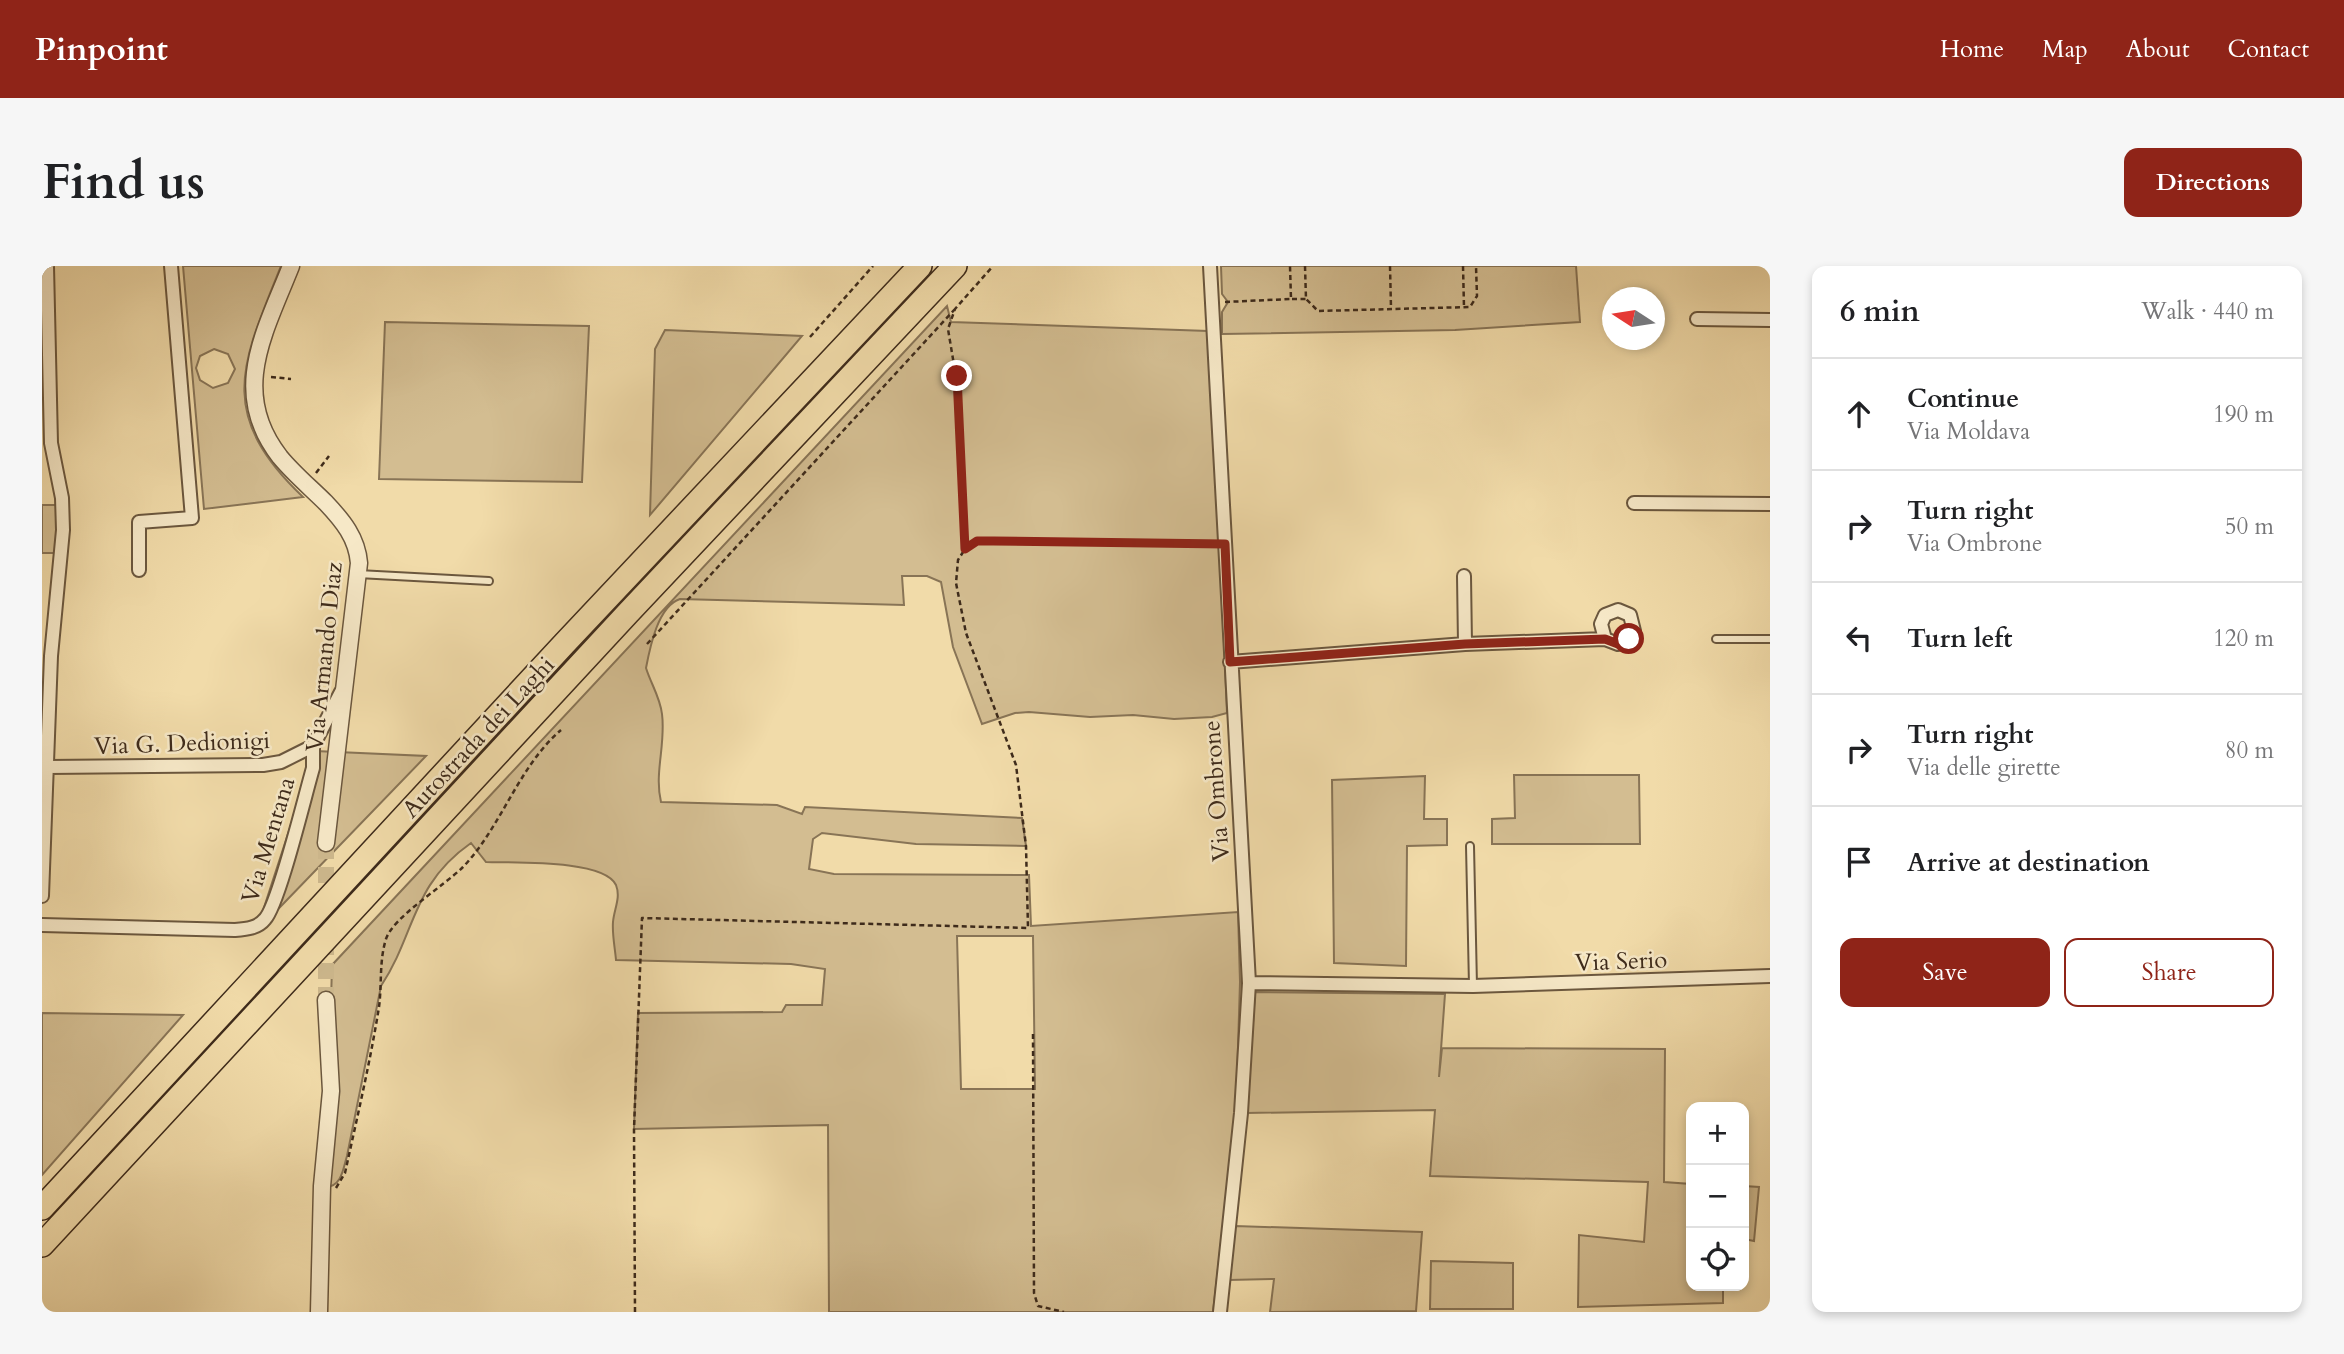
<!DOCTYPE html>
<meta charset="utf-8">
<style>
:root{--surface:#fff;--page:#f6f6f6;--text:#202124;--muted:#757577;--line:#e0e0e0;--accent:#8f2418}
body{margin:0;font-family:Cardo,serif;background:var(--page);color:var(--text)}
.controls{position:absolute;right:21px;bottom:21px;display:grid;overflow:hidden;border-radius:14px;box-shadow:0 4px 10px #0003}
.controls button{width:63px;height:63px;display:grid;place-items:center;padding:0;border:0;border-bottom:2px solid var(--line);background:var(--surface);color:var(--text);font:35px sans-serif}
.compass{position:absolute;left:1560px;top:21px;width:63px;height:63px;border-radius:50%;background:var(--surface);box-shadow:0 4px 10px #0003;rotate:282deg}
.stop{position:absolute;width:21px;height:21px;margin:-16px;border:5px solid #8f2418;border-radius:50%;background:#fff}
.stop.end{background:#8f2418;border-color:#fff;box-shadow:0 2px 7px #0008}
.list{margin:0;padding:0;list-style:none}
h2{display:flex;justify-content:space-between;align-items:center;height:91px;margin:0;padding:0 28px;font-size:30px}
h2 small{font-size:23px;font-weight:400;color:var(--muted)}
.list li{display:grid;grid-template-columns:46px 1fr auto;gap:21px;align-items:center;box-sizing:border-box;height:112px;padding:0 28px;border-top:2px solid var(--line)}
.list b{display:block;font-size:26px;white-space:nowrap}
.list p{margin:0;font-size:23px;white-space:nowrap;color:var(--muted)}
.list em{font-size:23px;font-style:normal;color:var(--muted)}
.actions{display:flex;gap:14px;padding:21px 28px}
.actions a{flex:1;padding:16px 0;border:2px solid var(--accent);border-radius:14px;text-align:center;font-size:24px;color:var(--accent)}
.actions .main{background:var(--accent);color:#fff}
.icon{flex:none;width:38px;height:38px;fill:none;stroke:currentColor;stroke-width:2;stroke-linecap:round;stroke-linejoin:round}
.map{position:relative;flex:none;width:1728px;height:1046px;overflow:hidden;border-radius:14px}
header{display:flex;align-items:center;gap:42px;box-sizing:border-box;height:98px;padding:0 35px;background:var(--accent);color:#fff}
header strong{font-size:33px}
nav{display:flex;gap:38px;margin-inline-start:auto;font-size:24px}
.intro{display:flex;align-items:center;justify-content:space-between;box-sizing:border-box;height:168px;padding:0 42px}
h1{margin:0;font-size:49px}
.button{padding:18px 32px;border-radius:14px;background:var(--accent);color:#fff;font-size:24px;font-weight:700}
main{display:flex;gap:42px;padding:0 42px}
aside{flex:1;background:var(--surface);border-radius:14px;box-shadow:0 4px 10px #0003}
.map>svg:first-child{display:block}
.green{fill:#d3bd91;stroke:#887456;stroke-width:2;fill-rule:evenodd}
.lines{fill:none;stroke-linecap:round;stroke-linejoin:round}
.tertiary-tunnel{stroke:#cdb88d;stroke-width:16;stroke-dasharray:16 8;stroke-linecap:butt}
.service-casing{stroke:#6b573e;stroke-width:10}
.minor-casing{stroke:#6b573e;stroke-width:16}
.tertiary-casing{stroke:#6b573e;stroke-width:19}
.motorway-casing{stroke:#3e2b1b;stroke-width:26}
.path{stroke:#3e2b1b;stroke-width:2.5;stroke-dasharray:5 3.5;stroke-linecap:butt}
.service{stroke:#f6e8c7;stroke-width:6}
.minor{stroke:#f6e8c7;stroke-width:12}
.tertiary{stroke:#f6e8c7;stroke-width:16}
.motorway{stroke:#f1dba9;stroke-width:23}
.route{stroke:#8f2418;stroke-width:9}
.labels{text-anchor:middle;stroke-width:5;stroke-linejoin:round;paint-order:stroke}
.street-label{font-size:24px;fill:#3e2b1b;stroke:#f6e8c7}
</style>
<header>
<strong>Pinpoint</strong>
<nav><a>Home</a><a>Map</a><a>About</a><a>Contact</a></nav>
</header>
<div class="intro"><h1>Find us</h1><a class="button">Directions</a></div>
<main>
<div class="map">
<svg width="1728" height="1046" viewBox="0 0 1728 1046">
<rect width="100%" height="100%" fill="#f1dba9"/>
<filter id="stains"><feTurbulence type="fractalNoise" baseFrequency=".00286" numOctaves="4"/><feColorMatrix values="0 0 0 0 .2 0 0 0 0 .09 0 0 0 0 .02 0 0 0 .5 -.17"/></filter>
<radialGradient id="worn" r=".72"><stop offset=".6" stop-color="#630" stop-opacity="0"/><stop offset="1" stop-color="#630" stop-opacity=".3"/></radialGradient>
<path class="green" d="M141,0H239C199,99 174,148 261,231L162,243ZM172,83L186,88L193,103L186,117L171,122L158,114L154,102L158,90Z
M1179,0H1534L1538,56L1413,64L1180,68V46L1186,36L1180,28Z
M905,40L909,56L1166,65L1169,74L1185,447L1170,451L1132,453L1091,449L1048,451L987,446L973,447L940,458L911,381L899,316L885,310H860L862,339L638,333C616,340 608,381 604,402C609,418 618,431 620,448C624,478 612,507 619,536L735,539L760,548L763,541L980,552L984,580L874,578L780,567L771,573L767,603L792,608L987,609L989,660L1196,646L1198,716L1194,846L1171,1046H787L786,859L592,863L596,747L740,746L744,739H780L783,703L749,698L574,694C573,682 570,668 571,656C572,643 579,632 574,619C562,593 470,597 444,596L429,577C369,619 374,667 339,720L305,890C301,903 300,920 284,921L290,699ZM915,670H991L993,823H919Z
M343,56L547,60L540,216L337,213Z
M623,64L760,70L608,249L613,83Z
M0,239H17V287H0Z
M273,485L384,490L214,666Z
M1472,509H1597L1598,578H1450V553L1473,552Z
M1383,510L1382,553H1405V579L1365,580L1364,700L1292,697L1290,514Z
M1213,726L1403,728L1397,811L1400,782L1623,783L1622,916L1649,918V1020H1681V1037L1536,1041L1537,969L1602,976L1606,916L1388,910L1393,844L1205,847Z
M0,747L141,749L0,909Z
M1702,920L1717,921L1712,975L1702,973Z
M1193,960L1380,966L1374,1045L1228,1046L1232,1013L1187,1014Z
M1389,995L1471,997V1043H1388Z"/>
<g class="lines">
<path class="tertiary-tunnel" d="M284,577V734"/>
<defs>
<path id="service" d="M316,308L447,315
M1674,373H1728
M1428,580L1431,720"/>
<path id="minor" d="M1168,0L1207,717L1199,847L1178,1046
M1655,53L1728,54
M1592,237L1728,238
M97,304V256L150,252L129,0
M1422,310L1423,378
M1188,396L1423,378L1563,373L1576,378L1587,373L1592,365L1588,349L1576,344L1563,349L1559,358L1563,373
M6,501L221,499L239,496L271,480
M0,630L9,390L21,264L20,232L9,177L5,0
M0,659L193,664C205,663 216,662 223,653C237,638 263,529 271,502V480L299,426
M1207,717L1431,720L1728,710"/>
<path id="tertiary" d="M249,0C223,66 187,126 238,191C252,208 269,222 284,237C301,255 315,272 317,297L284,577
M277,1046L280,920L289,825L284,734"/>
<path id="motorway" d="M0,942L522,378L878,0
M0,979L586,347L913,0"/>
</defs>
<use href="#service" class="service-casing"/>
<use href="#minor" class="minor-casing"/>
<use href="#tertiary" class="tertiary-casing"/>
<use href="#motorway" class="motorway-casing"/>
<path class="path" d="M1263,0L1264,33L1276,45L1428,41L1435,30L1434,0
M1348,0L1349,42
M1421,0L1422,41
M1250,33H1264
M1183,36L1249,33L1248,0
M768,71L831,0
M229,111L249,113
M274,207L287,190
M922,281L914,111L906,63L913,43L951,0
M605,378L913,43
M991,768L992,1027L996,1040L1022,1046
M294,922L303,907C315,852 328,797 337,741C340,719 337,695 344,673C351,651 402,620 421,601C460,560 476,501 519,464
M593,1046L592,863L600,652L986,662L984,580L974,499L924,367L914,317L916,294L923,283L935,275L1169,278"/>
<use href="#service" class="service"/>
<use href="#minor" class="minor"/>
<use href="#tertiary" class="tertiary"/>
<use href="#motorway" class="motorway"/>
</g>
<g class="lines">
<path class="route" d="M915,110L923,283L935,275H951L1183,278L1188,396L1423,378L1563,373L1576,378L1587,373"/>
</g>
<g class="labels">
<g class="street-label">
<text transform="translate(282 391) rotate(-84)" y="8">Via Armando Diaz</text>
<text transform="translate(436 471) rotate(-47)" y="8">Autostrada dei Laghi</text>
<text transform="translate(140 477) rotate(-2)" y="8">Via G. Dedionigi</text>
<text transform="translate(1174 525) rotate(-94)" y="8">Via Ombrone</text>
<text transform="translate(226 574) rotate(-73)" y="8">Via Mentana</text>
<text transform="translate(1579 695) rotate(-2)" y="8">Via Serio</text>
</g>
</g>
<rect width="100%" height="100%" filter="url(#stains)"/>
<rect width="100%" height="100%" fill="url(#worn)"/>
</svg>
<div class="controls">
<button>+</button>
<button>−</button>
<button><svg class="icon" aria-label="locate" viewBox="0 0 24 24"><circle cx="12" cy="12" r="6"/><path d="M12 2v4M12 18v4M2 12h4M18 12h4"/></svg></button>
</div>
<svg class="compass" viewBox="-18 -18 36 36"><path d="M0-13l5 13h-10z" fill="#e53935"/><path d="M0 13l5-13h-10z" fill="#757577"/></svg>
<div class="stop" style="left:1587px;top:373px"></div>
<div class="stop end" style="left:915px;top:110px"></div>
</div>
<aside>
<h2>6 min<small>Walk · 440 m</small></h2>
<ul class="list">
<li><svg class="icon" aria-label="ahead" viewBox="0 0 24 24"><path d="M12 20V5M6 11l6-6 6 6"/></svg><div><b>Continue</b><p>Via Moldava</p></div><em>190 m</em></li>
<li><svg class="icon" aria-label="right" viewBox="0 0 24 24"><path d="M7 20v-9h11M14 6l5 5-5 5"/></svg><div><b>Turn right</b><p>Via Ombrone</p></div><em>50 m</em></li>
<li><svg class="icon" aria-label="left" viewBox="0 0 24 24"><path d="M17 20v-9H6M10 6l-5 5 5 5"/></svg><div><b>Turn left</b></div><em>120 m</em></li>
<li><svg class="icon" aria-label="right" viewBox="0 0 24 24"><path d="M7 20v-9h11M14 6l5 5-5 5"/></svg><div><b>Turn right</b><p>Via delle girette</p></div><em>80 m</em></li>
<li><svg class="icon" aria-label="arrive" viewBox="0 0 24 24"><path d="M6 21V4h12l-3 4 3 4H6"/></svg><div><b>Arrive at destination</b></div></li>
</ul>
<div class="actions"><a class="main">Save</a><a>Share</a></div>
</aside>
</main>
